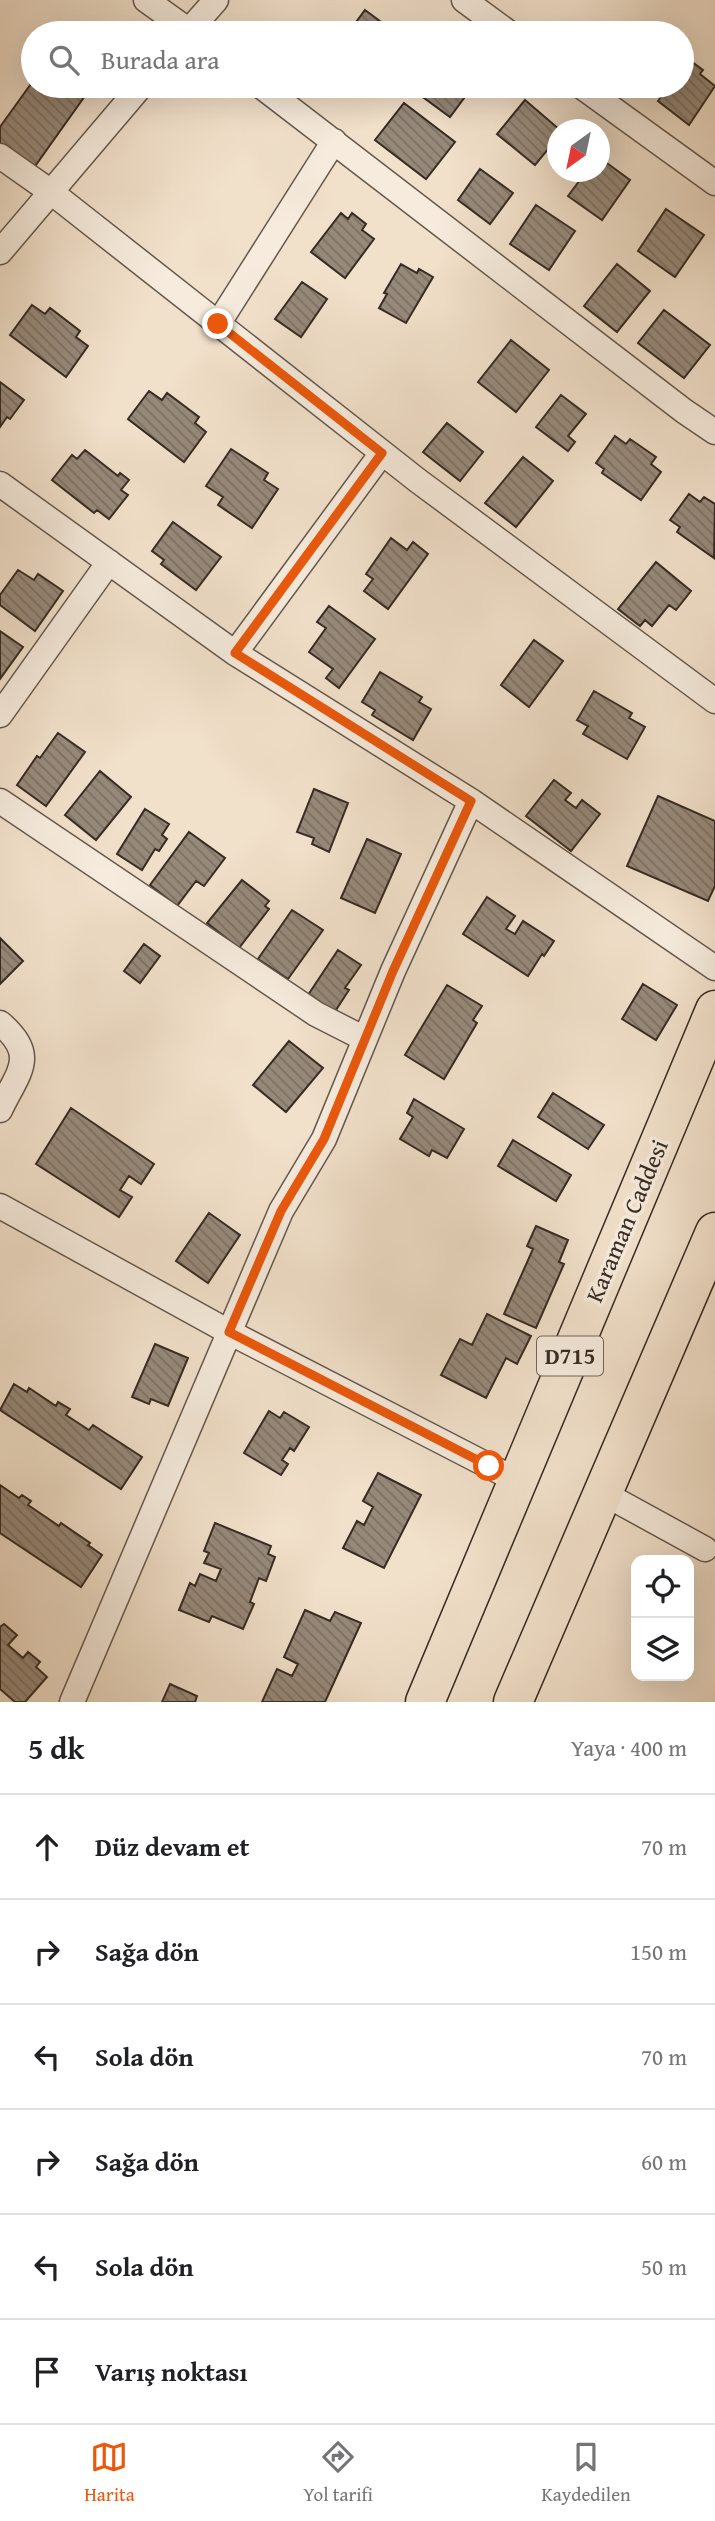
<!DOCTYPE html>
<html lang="tr">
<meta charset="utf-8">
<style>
:root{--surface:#fff;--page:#f2f2f2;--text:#202124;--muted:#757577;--line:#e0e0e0;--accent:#ea580c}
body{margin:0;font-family:"Gentium Book Plus",serif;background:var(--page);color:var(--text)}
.controls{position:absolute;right:21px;bottom:21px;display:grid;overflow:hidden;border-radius:14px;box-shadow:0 7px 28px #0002}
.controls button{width:63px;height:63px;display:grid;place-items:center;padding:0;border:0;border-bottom:2px solid var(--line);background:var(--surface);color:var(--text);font:35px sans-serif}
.compass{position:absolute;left:547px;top:119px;width:63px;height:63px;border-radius:50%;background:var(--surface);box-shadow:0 7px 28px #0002;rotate:213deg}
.stop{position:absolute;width:21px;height:21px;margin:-16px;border:5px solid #ea580c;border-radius:50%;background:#fff}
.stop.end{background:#ea580c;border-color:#fff;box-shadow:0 2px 7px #0008}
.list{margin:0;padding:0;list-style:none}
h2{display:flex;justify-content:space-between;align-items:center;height:91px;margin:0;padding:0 28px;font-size:30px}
h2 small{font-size:23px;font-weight:400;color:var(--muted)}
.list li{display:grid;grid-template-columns:46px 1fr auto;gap:21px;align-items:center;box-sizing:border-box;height:105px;padding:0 28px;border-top:2px solid var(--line)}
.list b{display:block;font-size:26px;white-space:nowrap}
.list em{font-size:23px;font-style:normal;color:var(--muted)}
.icon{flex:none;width:38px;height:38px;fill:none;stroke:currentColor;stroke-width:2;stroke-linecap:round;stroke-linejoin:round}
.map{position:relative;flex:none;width:715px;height:1702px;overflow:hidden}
.search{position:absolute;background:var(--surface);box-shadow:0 7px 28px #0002;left:21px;right:21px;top:21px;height:77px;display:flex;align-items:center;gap:18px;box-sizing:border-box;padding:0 24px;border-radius:38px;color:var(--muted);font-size:26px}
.sheet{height:721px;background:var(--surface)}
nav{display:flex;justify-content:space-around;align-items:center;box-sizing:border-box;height:98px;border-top:2px solid var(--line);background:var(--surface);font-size:19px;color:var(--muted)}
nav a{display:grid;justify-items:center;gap:4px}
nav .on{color:var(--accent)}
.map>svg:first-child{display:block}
.building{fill:url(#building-back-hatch);stroke:#362b23;stroke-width:2}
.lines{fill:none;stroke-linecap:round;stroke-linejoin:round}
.street-casing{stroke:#65584d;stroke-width:27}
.highway-casing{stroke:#362b23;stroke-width:41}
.street{stroke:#f6ebdd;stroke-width:24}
.highway{stroke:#f1e0ca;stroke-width:38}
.route{stroke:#ea580c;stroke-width:9}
.labels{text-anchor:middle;stroke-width:7;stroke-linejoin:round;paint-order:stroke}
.shield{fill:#f6ebdd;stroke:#70655b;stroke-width:2}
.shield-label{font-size:23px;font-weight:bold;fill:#362b23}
.street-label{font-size:24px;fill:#362b23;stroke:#f6ebdd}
</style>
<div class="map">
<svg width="715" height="1702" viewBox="0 0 715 1702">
<defs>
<pattern id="building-back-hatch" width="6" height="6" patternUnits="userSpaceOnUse" patternTransform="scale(1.75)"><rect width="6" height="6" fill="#97897a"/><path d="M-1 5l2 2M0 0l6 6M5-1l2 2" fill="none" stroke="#7c7064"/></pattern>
</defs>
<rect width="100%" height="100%" fill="#f1e0ca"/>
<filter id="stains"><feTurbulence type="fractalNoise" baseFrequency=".00286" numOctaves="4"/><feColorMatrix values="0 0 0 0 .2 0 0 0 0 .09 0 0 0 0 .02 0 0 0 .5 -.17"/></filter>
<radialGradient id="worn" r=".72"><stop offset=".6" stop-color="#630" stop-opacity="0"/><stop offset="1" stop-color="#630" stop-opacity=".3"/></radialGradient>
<path class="building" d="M365,10L396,33H348Z
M688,59L703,70L700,74L715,86L689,125L658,101L669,86H682V69Z
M33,81V86H92L33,169L0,145V127Z
M421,86H473L450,117L416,92Z
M525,100L560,130H558V137L535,165L497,134Z
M404,103L455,142L426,179L375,140Z
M600,158L630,180L602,220L568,196L586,172H600Z
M480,169L513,193L490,224L458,200Z
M536,205L575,231L549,270L510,244Z
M666,209L704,235L675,277L638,251Z
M341,213L348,219L352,213L366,224L362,230L374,239L345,278L311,252Z
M401,264L417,273L419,269L433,277L406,323L379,308L387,294L384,293Z
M617,264L650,291L617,332L584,306Z
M302,282L327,299L301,337L275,319Z
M32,305L45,314L50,308L80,331L76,337L88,346L66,377L10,335Z
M664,310L710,345L684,378L638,343Z
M511,340L549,370L516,412L478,382Z
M0,382L24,400L10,419L7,417L0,427Z
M149,391L162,400L167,393L199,417L195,423L206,432L184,462L128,419Z
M561,395L586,414L568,436L575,442L568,451L536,427Z
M447,423L483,452L460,481L423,452Z
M615,436L626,444L630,439L656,457L651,464L661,472L641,500L602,473L604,469L596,463Z
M231,449L268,473L264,480L278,489L252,528L218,505L223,497L206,486Z
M85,450L118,476L120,473L129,480L121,490L128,495L109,519L97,510L94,513L52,480L72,455L77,459Z
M523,457L553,481L516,527L485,503Z
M689,494L700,502L704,497L715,504L714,558L677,532L680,527L670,520Z
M173,522L221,557L196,590L161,564L164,560L152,551Z
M391,538L407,550L413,542L428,554L388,609L364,591L373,579L366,574Z
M656,562L691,591L676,610L669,605L652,626L645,620L640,626L618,609Z
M18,570L34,580L38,574L63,591L35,631L0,605V595Z
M329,606L375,639L339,688L326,678L333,669L309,652L326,628L317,622Z
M0,631L23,647L0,679Z
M534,640L563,661L529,707L501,685Z
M380,672L422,697L419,702L431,709L413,740L372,715L375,710L362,702Z
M594,691L632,713L629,718L645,727L627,759L583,734L588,726L577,720Z
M58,733L85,752L46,806L17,785L37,756L40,758Z
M100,771L131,797L96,840L65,815Z
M554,780L571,793L565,800L576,808L582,800L600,814L571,851L526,816Z
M314,789L348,803L329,852L312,844L314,838L297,832Z
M658,796L715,821V886L708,901L627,866Z
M145,809L169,824L162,835L167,839L159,851L155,849L142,870L117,854Z
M189,832L225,858L204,886L196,881L177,906L150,885Z
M367,839L401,854L375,913L341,898Z
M242,880L269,901L265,906L269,909L239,948L207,923Z
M487,897L515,916L506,929L515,934L523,921L554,941L544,956L542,954L528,976L463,934Z
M292,910L323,930L288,979L258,959Z
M0,938L23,961L0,984Z
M144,944L160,956L140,983L124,971Z
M338,950L361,965L345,988L349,990L334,1013L308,995Z
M643,984L677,1005L656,1040L622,1019Z
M447,985L482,1006L473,1020L477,1023L444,1079L405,1055Z
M289,1041L323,1068L286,1112L253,1085Z
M553,1093L604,1125L588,1149L538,1117Z
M414,1099L464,1129L447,1158L432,1150L429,1156L400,1139L413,1117L407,1113Z
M71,1108L154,1164L141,1184L129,1176L120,1190L132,1197L119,1217L36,1164Z
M513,1140L571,1175L556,1201L498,1166Z
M209,1213L240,1235L208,1283L176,1261Z
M536,1226L568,1240L559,1262L564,1264L536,1328L504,1314L533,1249L527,1246Z
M487,1314L531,1336L517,1364L506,1358L486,1398L441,1375L460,1339L472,1345Z
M155,1344L188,1358L168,1406L151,1399L149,1404L132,1397Z
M14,1384L27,1392L29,1388L56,1406L58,1402L70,1409L66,1415L89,1430L93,1425L142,1457L121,1489L0,1410Z
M269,1411L280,1418L284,1412L309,1427L294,1451L290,1448L282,1460L288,1464L281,1475L244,1453Z
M378,1473L421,1495L384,1568L343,1548L357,1521L364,1525L373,1507L363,1501Z
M0,1485L19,1498L22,1495L31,1501L28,1505L59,1526L61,1523L90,1543L88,1545L102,1555L81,1587L0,1533Z
M215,1523L271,1546L268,1554L275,1557L266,1581L259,1578L250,1602L254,1604L243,1629L212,1616L209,1622L179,1610L190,1583L195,1586L200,1574L216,1581L221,1569L204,1563L209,1553L204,1551Z
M305,1610L330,1621L335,1612L361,1623L325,1702H262L277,1669L292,1676L298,1664L284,1657Z
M4,1624L17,1635L8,1645L23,1658L28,1652L40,1662L36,1667L47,1677L25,1702H15L0,1689V1627Z
M170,1684L197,1696L195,1702H162Z"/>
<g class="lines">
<defs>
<path id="street" d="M146,0L192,33
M464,0L509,33
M187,33L216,0
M261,86L684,411L715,432
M581,86L715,183
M0,156L51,192L417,480L715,701
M0,252L141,86
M218,324L334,141
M0,484L235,653L471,801L715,968
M235,653L382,453
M0,715L109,562
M0,801L316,1014L365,1039
M0,1023C39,1056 18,1072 0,1110
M0,1206L229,1332L518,1481
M603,1493L705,1549
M72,1702L281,1211L324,1139L393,971L471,801"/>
<path id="highway" d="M425,1702L715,1010
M513,1702L715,1232"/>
</defs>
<use href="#street" class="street-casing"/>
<use href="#highway" class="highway-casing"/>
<use href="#street" class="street"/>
<use href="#highway" class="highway"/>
</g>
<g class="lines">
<path class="route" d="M218,324L382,453L235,653L471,801L393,971L324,1139L281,1211L229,1332L489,1466"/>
</g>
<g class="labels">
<rect class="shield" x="537" y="1336.5" width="66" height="39" rx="5"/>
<g class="shield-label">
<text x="570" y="1364">D715</text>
</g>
<g class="street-label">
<text transform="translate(627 1221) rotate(-67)" y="8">Karaman Caddesi</text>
</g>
</g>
<rect width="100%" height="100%" filter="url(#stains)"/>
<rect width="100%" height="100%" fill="url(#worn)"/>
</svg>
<div class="controls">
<button><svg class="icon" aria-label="locate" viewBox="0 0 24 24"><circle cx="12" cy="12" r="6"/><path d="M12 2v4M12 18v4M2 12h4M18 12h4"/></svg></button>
<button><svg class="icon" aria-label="layers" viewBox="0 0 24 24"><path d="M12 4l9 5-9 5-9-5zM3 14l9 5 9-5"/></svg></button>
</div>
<svg class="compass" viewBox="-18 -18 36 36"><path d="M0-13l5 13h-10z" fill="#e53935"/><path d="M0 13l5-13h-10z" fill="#757577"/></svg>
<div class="stop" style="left:489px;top:1466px"></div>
<div class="stop end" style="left:218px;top:324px"></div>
<div class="search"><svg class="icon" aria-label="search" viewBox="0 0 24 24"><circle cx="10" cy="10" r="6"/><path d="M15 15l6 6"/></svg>Burada ara</div>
</div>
<section class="sheet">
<h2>5 dk<small>Yaya · 400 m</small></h2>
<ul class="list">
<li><svg class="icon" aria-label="ahead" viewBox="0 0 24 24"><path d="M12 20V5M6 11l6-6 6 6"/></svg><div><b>Düz devam et</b></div><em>70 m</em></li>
<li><svg class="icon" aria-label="right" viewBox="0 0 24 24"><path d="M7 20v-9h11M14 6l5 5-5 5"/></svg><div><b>Sağa dön</b></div><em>150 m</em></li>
<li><svg class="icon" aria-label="left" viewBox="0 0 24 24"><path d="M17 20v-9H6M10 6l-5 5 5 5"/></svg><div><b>Sola dön</b></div><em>70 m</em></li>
<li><svg class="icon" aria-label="right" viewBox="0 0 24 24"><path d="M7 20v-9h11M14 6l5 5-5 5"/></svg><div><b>Sağa dön</b></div><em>60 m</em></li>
<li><svg class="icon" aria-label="left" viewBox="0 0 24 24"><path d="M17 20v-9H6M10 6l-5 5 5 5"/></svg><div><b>Sola dön</b></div><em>50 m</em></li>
<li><svg class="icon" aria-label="arrive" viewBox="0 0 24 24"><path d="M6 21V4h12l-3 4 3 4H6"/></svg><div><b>Varış noktası</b></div></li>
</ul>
</section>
<nav>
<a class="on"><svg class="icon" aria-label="map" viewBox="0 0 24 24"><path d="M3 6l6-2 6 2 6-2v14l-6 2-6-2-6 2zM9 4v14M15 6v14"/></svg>Harita</a>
<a><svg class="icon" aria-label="directions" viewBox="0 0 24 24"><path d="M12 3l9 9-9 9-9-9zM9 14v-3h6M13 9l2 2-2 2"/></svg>Yol tarifi</a>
<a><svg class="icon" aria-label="saved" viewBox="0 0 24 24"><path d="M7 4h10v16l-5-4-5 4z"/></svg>Kaydedilen</a>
</nav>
